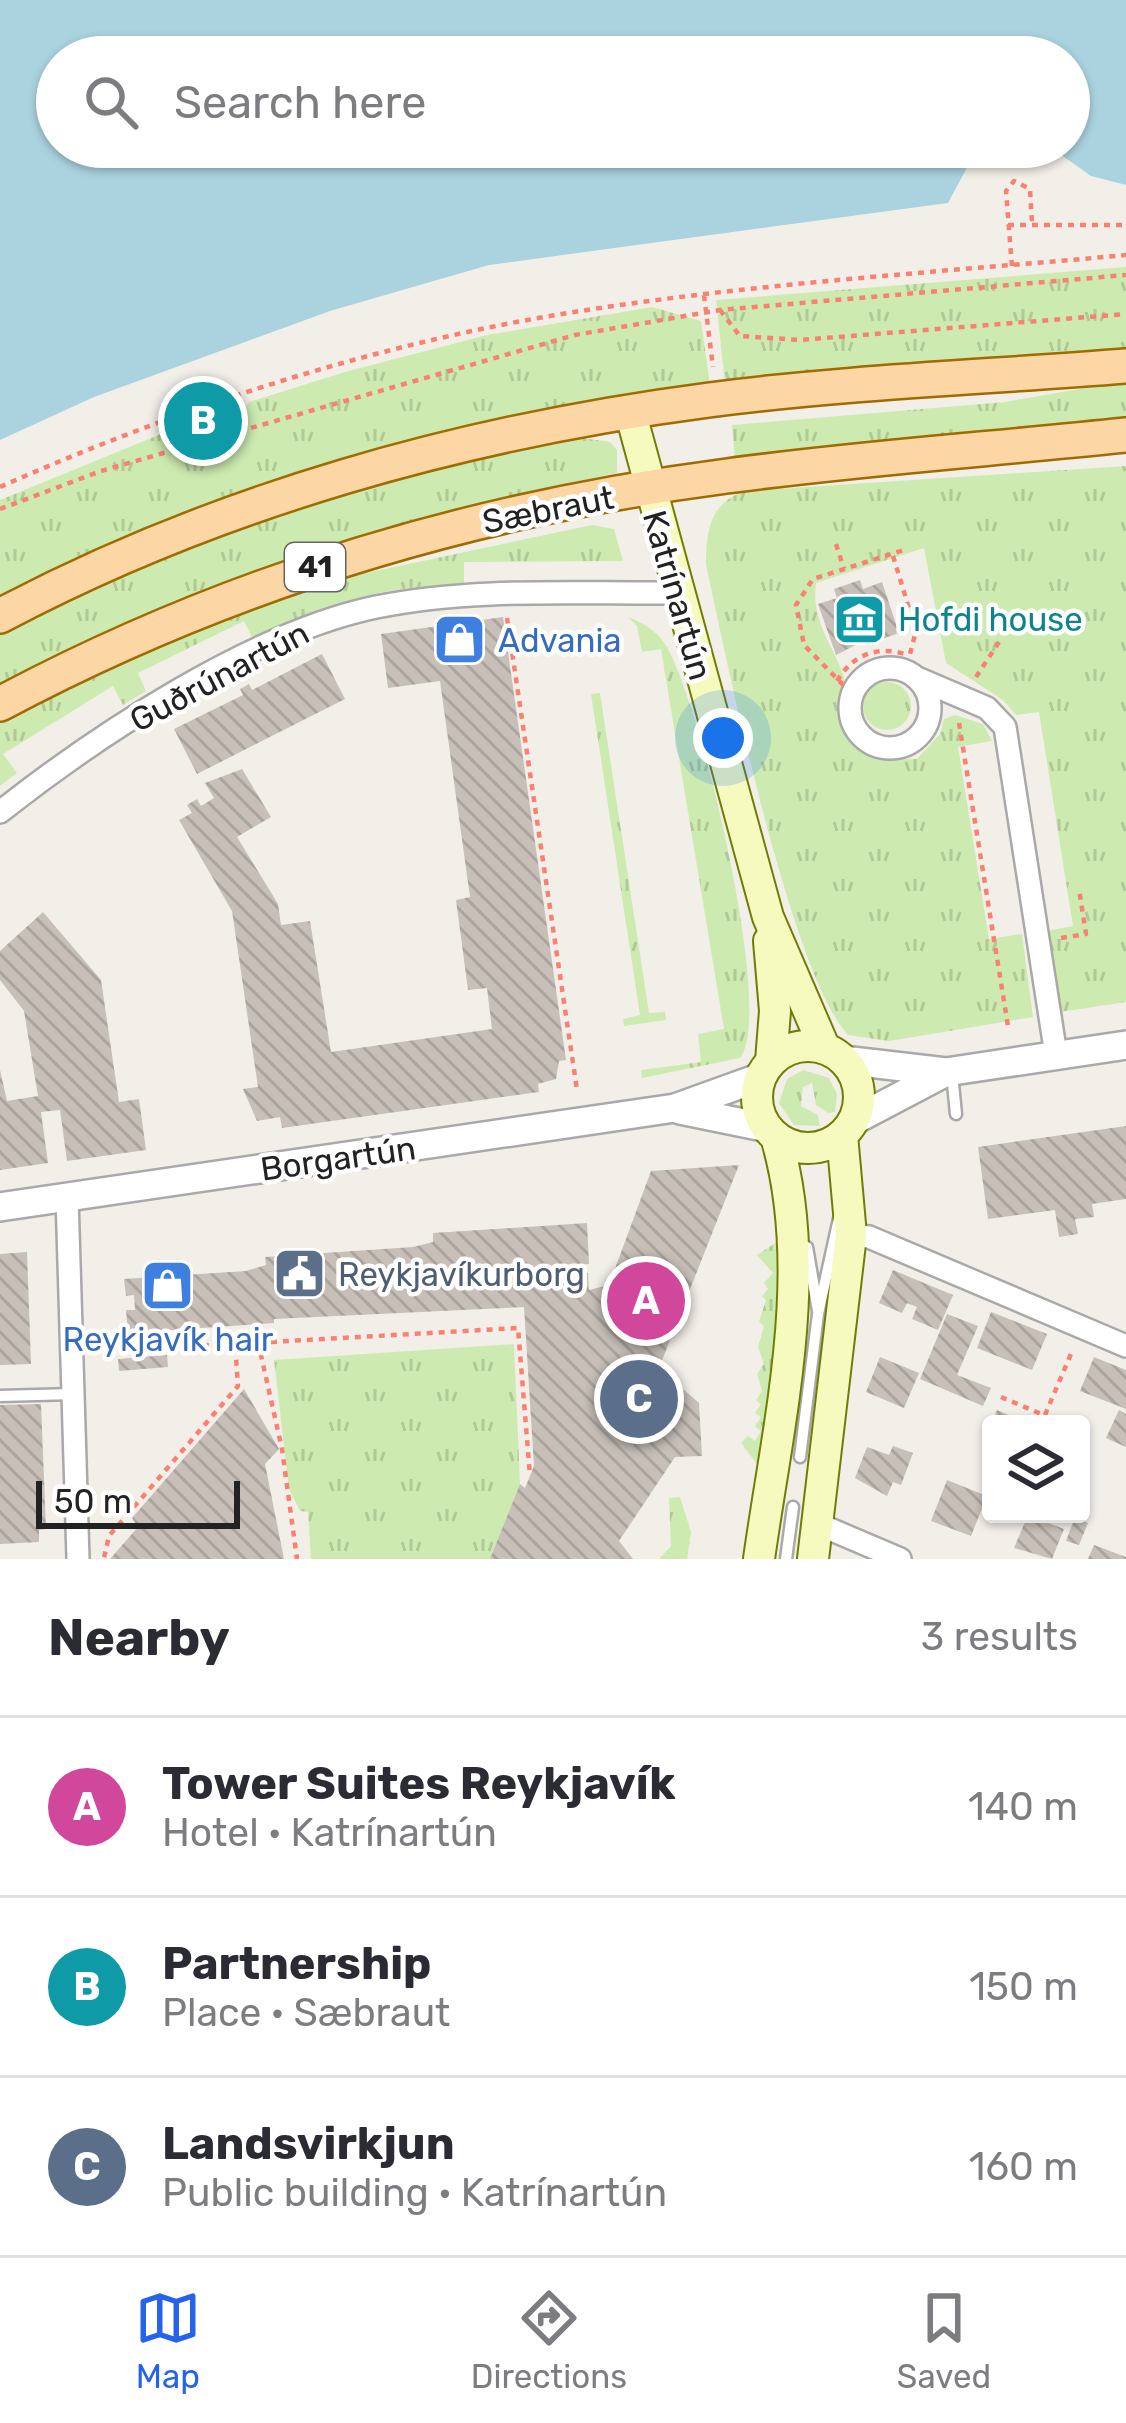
<!DOCTYPE html>
<meta charset="utf-8">
<style>
:root{--surface:#fff;--page:#f7f7f7;--text:#2b2b33;--muted:#7c7c81;--line:#e1e1e2;--accent:#2563eb}
body{margin:0;font-family:Rubik,sans-serif;background:var(--page);color:var(--text)}
.controls{position:absolute;right:36px;bottom:36px;display:grid;overflow:hidden;border-radius:12px;box-shadow:0 3px 9px #0004}
.controls button{width:108px;height:108px;display:grid;place-items:center;padding:0;border:0;border-bottom:3px solid var(--line);background:var(--surface);color:var(--text);font:60px sans-serif}
.scale{position:absolute;left:36px;bottom:30px;width:204px;box-sizing:border-box;padding-left:12px;border:6px solid #222;border-top:0;font-size:33px;line-height:42px;white-space:nowrap;color:#222;-webkit-text-stroke:9px #fff;paint-order:stroke}
.you{position:absolute;left:723px;top:738px;width:42px;height:42px;margin:-30px;border:9px solid #fff;border-radius:50%;background:#1a73e8;box-shadow:0 0 0 18px #1a73e833}
.badge{display:grid;place-items:center;width:78px;height:78px;border-radius:50%;background:var(--accent);color:#fff;font-size:39px;font-weight:700}
.pin{position:absolute;translate:-50% -50%;border:6px solid #fff;box-shadow:0 3px 12px #0006}
.list{margin:0;padding:0;list-style:none}
h2{display:flex;justify-content:space-between;align-items:center;height:156px;margin:0;padding:0 48px;font-size:51px}
h2 small{font-size:39px;font-weight:400;color:var(--muted)}
.list li{display:grid;grid-template-columns:78px 1fr auto;gap:36px;align-items:center;box-sizing:border-box;height:180px;padding:0 48px;border-top:3px solid var(--line)}
.list b{display:block;font-size:45px;white-space:nowrap}
.list p{margin:0;font-size:39px;white-space:nowrap;color:var(--muted)}
.list em{font-size:39px;font-style:normal;color:var(--muted)}
.icon{flex:none;width:66px;height:66px;fill:none;stroke:currentColor;stroke-width:2;stroke-linecap:round;stroke-linejoin:round}
.map{position:relative;flex:none;width:1126px;height:1559px;overflow:hidden}
.search{position:absolute;background:var(--surface);box-shadow:0 3px 9px #0004;left:36px;right:36px;top:36px;height:132px;display:flex;align-items:center;gap:30px;box-sizing:border-box;padding:0 42px;border-radius:66px;color:var(--muted);font-size:45px}
.sheet{height:696px;background:var(--surface)}
nav{display:flex;justify-content:space-around;align-items:center;box-sizing:border-box;height:168px;border-top:3px solid var(--line);background:var(--surface);font-size:33px;color:var(--muted)}
nav a{display:grid;justify-items:center;gap:6px}
nav .on{color:var(--accent)}
.map>svg:first-child{display:block}
.grass{fill:url(#grass-tufts)}
.water{fill:#aad3df}
.building{fill:url(#building-back-hatch)}
.lines{fill:none;stroke-linecap:round;stroke-linejoin:round}
.service-casing{stroke:#a9a9a9;stroke-width:15}
.minor-casing{stroke:#a9a9a9;stroke-width:26}
.tertiary-casing{stroke:#a9a9a9;stroke-width:32}
.secondary-casing{stroke:#707d05;stroke-width:34}
.primary-casing{stroke:#a06b00;stroke-width:38}
.path{stroke:#fa8072;stroke-width:4.5;stroke-dasharray:6 6;stroke-linecap:butt}
.service{stroke:#fff;stroke-width:10}
.minor{stroke:#fff;stroke-width:21}
.tertiary{stroke:#fff;stroke-width:27}
.secondary{stroke:#f7fabf;stroke-width:30}
.primary{stroke:#fcd6a4;stroke-width:33}
.labels{text-anchor:middle;stroke-width:9;stroke-linejoin:round;paint-order:stroke}
.shield{fill:#fff;stroke:#646464;stroke-width:3}
.shield-label{font-size:30px;font-weight:bold;fill:#222}
.street-label{font-size:33px;fill:#222;stroke:#fff}
.culture-label{font-size:33px;fill:#0d838f;stroke:#fff;text-anchor:start}
.shop-label{font-size:33px;fill:#366cbe;stroke:#fff;text-anchor:start}
.service-label{font-size:33px;fill:#4e5e75;stroke:#fff;text-anchor:start}
</style>
<div class="map">
<svg width="1126" height="1559" viewBox="0 0 1126 1559">
<defs>
<pattern id="grass-tufts" width="24" height="20" patternUnits="userSpaceOnUse" patternTransform="scale(3)"><rect width="24" height="20" fill="#cdebb0"/><path d="M3 7l-1-3M5 7V3M7 7l1-3M15 17l-1-3M17 17v-4M19 17l1-3" fill="none" stroke="#b0c997"/></pattern>
<pattern id="building-back-hatch" width="6" height="6" patternUnits="userSpaceOnUse" patternTransform="scale(3)"><rect width="6" height="6" fill="#c7bfb8"/><path d="M-1 5l2 2M0 0l6 6M5-1l2 2" fill="none" stroke="#aba49e"/></pattern>
</defs>
<rect width="100%" height="100%" fill="#f2efe9"/>
<path class="grass" d="M1126,267V350L725,384L716,300Z
M652,307L701,321L710,385L564,407L434,437L171,523L0,598V500L183,425L213,428L235,421L249,402L345,372L487,335Z
M1126,381V429L735,460L732,425L1005,402Z
M569,436L610,442L617,450V473C388,520 209,586 0,688V632C177,535 372,476 569,436Z
M1126,466V1002L1060,1012L1047,931L1073,926L1039,712L1016,715L1003,700L946,663L924,548L816,583C811,619 831,642 843,674C847,685 838,698 839,711C840,755 882,761 917,759L940,734L944,719L955,715L983,724L992,741L958,747L989,939L1022,934L1033,1017L889,1041L848,1035C791,974 726,659 706,564C706,530 710,503 745,491Z
M592,525L614,529L623,561L464,562V584C380,586 329,603 252,637L244,621L138,673L146,691L123,705L113,686L3,754L17,773L0,786V718L98,669L295,588Z
M628,617C643,623 656,630 665,644C699,696 776,1013 740,1058L642,1078L641,1070L701,1062L698,1034L724,1029L661,649L642,652L637,626Z
M863 706a24 24 0 1 1 48 0a24 24 0 1 1-48 0Z
M600,693L649,1013L665,1012L666,1020L624,1026L623,1019L640,1015L591,694Z
M803,1070L829,1078L837,1094L835,1112L828,1113L816,1105L812,1083L803,1087L801,1106L818,1115L820,1126L794,1125L779,1103L787,1079Z
M780,1240L782,1296L759,1467L741,1443L748,1436L755,1441L761,1431L755,1426L761,1417L755,1413L761,1404L756,1400L762,1391L757,1374L764,1364L758,1347L764,1326L759,1322L766,1300L762,1296L768,1289L764,1283L773,1273L757,1255Z
M514,1344L520,1484L491,1559H311L308,1512L300,1511L289,1489L274,1360Z
M680,1497L691,1532L687,1559H659L671,1546L669,1498Z"/>
<path class="water" d="M0,0H1126V185L1091,176L1050,147H1069V57H57V147H978L948,203L489,265L330,311L94,397L0,440Z"/>
<path class="building" d="M860,580L863,589L882,582L899,633L879,640L877,634L836,655L818,604L837,598L834,589Z
M503,617L566,1060L559,1061L556,1079L538,1084L539,1092L282,1128L280,1117L257,1121L243,1089L258,1087L232,911L179,820L192,813L187,805L197,799L201,806L214,798L205,783L242,769L271,817L237,837L278,904L281,925L310,921L331,1052L492,1029L487,988L468,990L456,900L470,897L440,681L388,688L381,634Z
M322,654L345,699L197,774L174,729L243,695L240,689L249,684L252,690Z
M43,912L101,980L119,1102L139,1099L146,1150L67,1161L60,1110L41,1112L48,1163L0,1170V1070L7,1101L38,1096L24,1011L0,980V951Z
M1126,1126V1199L1092,1204L1094,1217L1075,1219L1078,1234L1059,1237L1055,1210L988,1219L978,1147Z
M739,1165L659,1368L699,1403L702,1456L675,1457L619,1541L633,1559H490L520,1484L525,1488L534,1466L524,1307L274,1319V1323L128,1333L126,1310H135L134,1295L126,1296L124,1279L246,1271L266,1265L265,1257L413,1247L433,1242V1233L587,1223L589,1264L579,1265V1273H588L589,1290L609,1285L651,1171Z
M27,1252L31,1364L0,1365V1254Z
M893,1270L953,1295L938,1330L912,1319L917,1307L907,1303L902,1313L879,1303Z
M991,1312L1047,1334L1032,1370L977,1348Z
M947,1314L978,1326L957,1375L991,1388L983,1406L920,1379Z
M167,1355L168,1367L119,1371L118,1359Z
M880,1357L919,1373L904,1408L866,1392Z
M1094,1357L1126,1370V1409L1080,1391Z
M244,1389L279,1449L265,1464L284,1559H110L138,1527L132,1518Z
M41,1404L46,1529L39,1530V1542L0,1544V1405Z
M997,1410L1031,1424H991Z
M1119,1410L1126,1414V1447L1106,1438Z
M893,1446L913,1453L901,1485L893,1482L887,1496L855,1478L867,1447L889,1455Z
M947,1480L987,1496L971,1536L931,1521Z
M1028,1515L1064,1529L1052,1559L1014,1548Z
M1075,1517L1088,1523L1079,1545L1066,1541Z
M1094,1545L1126,1557V1559H1088Z"/>
<g class="lines">
<defs>
<path id="service" d="M952,1074L956,1114
M807,1247L818,1311
M0,1396L73,1394
M800,1457L818,1314L840,1214
M786,1559L793,1507"/>
<path id="minor" d="M850 708a40 40 0 1 1 80 0a40 40 0 1 1-80 0Z
M917,678L987,708L1005,727L1056,1055
M0,812C99,734 252,633 376,607C475,587 577,594 677,593
M67,1197L78,1559
M851,1235L869,1237L1126,1346
M818,1524L900,1559"/>
<path id="tertiary" d="M843,1060L946,1072L1126,1045
M680,1110L768,1128
M853,1121L946,1072
M0,1207L675,1108L761,1077"/>
<path id="secondary" d="M630,411L768,917L825,1049
M769,941L775,1011L771,1061
M757 1097a51 51 0 1 1 102 0a51 51 0 1 1-102 0Z
M759,1559C778,1423 816,1271 776,1137
M813,1559L851,1235L842,1135"/>
<path id="primary" d="M0,616C219,500 464,432 709,400C847,382 988,377 1126,366
M0,704C227,583 472,509 727,476C859,458 993,449 1126,435"/>
</defs>
<use href="#service" class="service-casing"/>
<use href="#minor" class="minor-casing"/>
<use href="#tertiary" class="tertiary-casing"/>
<use href="#secondary" class="secondary-casing"/>
<use href="#primary" class="primary-casing"/>
<path class="path" d="M1008,225H1126
M1012,266L1006,191L1014,181L1030,189L1032,223
M704,295L713,367
M720,310L740,336L800,340L1126,314
M0,487C180,407 378,343 574,312C756,283 942,272 1126,255
M0,509L101,471L575,335L720,310L1126,275
M836,544L844,569
M893,556L916,631L910,654
M507,618L577,1090
M976,677L999,642
M837,681C853,654 878,645 908,655
M852,694L804,645L796,605L813,579L907,549
M959,723L1008,1026
M1061,938L1086,934L1079,889
M258,1342L282,1449L297,1559
M235,1344L518,1328L530,1476
M95,1351L235,1344L238,1386L109,1536L104,1558
M1001,1397L1065,1424
M1045,1415L1073,1349
M1081,1431L1091,1435"/>
<use href="#service" class="service"/>
<use href="#minor" class="minor"/>
<use href="#tertiary" class="tertiary"/>
<use href="#secondary" class="secondary"/>
<use href="#primary" class="primary"/>
</g>
<defs>
<symbol id="museum-square" viewBox="-11 -11 22 22"><rect x="-9" y="-9" width="18" height="18" rx="4" fill="#0f9aa8" stroke="#fff"/><path d="M0-6L6-3V-2H-6V-3ZM-5-1h2V3h-2ZM-1-1h2V3h-2ZM3-1h2V3H3ZM-6 4H6V6H-6Z" fill="#fff"/></symbol>
<symbol id="shop-square" viewBox="-11 -11 22 22"><rect x="-9" y="-9" width="18" height="18" rx="4" fill="#3f7fe0" stroke="#fff"/><path d="M-5-2.5h2.3a2.7 3.5 0 0 1 5.4 0H5L5.5 6h-11ZM-1.5-2.5h3a1.5 2.3 0 0 0-3 0Z" fill="#fff"/></symbol>
<symbol id="civic-square" viewBox="-11 -11 22 22"><rect x="-9" y="-9" width="18" height="18" rx="4" fill="#5c6f8a" stroke="#fff"/><path d="M-.6-6.5H3V-4.5H.6V-3L4-1V1h2V6H-6V1h2V-1L-.6-3ZM-1.2 2.5V6h2.4V2.5Z" fill="#fff"/></symbol>
</defs>
<g fill-rule="evenodd">
<use href="#museum-square" x="830" y="590" width="59" height="59"/>
<use href="#shop-square" x="430" y="610" width="59" height="59"/>
<use href="#civic-square" x="270" y="1244" width="59" height="59"/>
<use href="#shop-square" x="138" y="1256" width="59" height="59"/>
</g>
<g class="labels">
<rect class="shield" x="285" y="543" width="60" height="48" rx="9"/>
<g class="shield-label">
<text x="315" y="577">41</text>
</g>
<g class="street-label">
<text transform="translate(548 509) rotate(-11)" y="12">Sæbraut</text>
<text transform="translate(678 595) rotate(74)" y="12">Katrínartún</text>
<text transform="translate(219 676) rotate(-28)" y="12">Guðrúnartún</text>
<text transform="translate(338 1158) rotate(-8)" y="12">Borgartún</text>
</g>
<g class="culture-label">
<text x="898" y="631">Hofdi house</text>
</g>
<g class="shop-label">
<text x="498" y="652">Advania</text>
<text x="168" y="1351" text-anchor="middle">Reykjavík hair</text>
</g>
<g class="service-label">
<text x="338" y="1286">Reykjavíkurborg</text>
</g>
</g>
</svg>
<div class="controls">
<button><svg class="icon" aria-label="layers" viewBox="0 0 24 24"><path d="M12 4l9 5-9 5-9-5zM3 14l9 5 9-5"/></svg></button>
</div>
<div class="scale">50 m</div>
<div class="you"></div>
<div class="pin badge" style="left:646px;top:1301px;background:#d1479c">A</div>
<div class="pin badge" style="left:203px;top:421px;background:#0f9aa8">B</div>
<div class="pin badge" style="left:639px;top:1399px;background:#5c6f8a">C</div>
<div class="search"><svg class="icon" aria-label="search" viewBox="0 0 24 24"><circle cx="10" cy="10" r="6"/><path d="M15 15l6 6"/></svg>Search here</div>
</div>
<section class="sheet">
<h2>Nearby<small>3 results</small></h2>
<ul class="list">
<li><span class="badge" style="background:#d1479c">A</span><div><b>Tower Suites Reykjavík</b><p>Hotel · Katrínartún</p></div><em>140 m</em></li>
<li><span class="badge" style="background:#0f9aa8">B</span><div><b>Partnership</b><p>Place · Sæbraut</p></div><em>150 m</em></li>
<li><span class="badge" style="background:#5c6f8a">C</span><div><b>Landsvirkjun</b><p>Public building · Katrínartún</p></div><em>160 m</em></li>
</ul>
</section>
<nav>
<a class="on"><svg class="icon" aria-label="map" viewBox="0 0 24 24"><path d="M3 6l6-2 6 2 6-2v14l-6 2-6-2-6 2zM9 4v14M15 6v14"/></svg>Map</a>
<a><svg class="icon" aria-label="directions" viewBox="0 0 24 24"><path d="M12 3l9 9-9 9-9-9zM9 14v-3h6M13 9l2 2-2 2"/></svg>Directions</a>
<a><svg class="icon" aria-label="saved" viewBox="0 0 24 24"><path d="M7 4h10v16l-5-4-5 4z"/></svg>Saved</a>
</nav>
